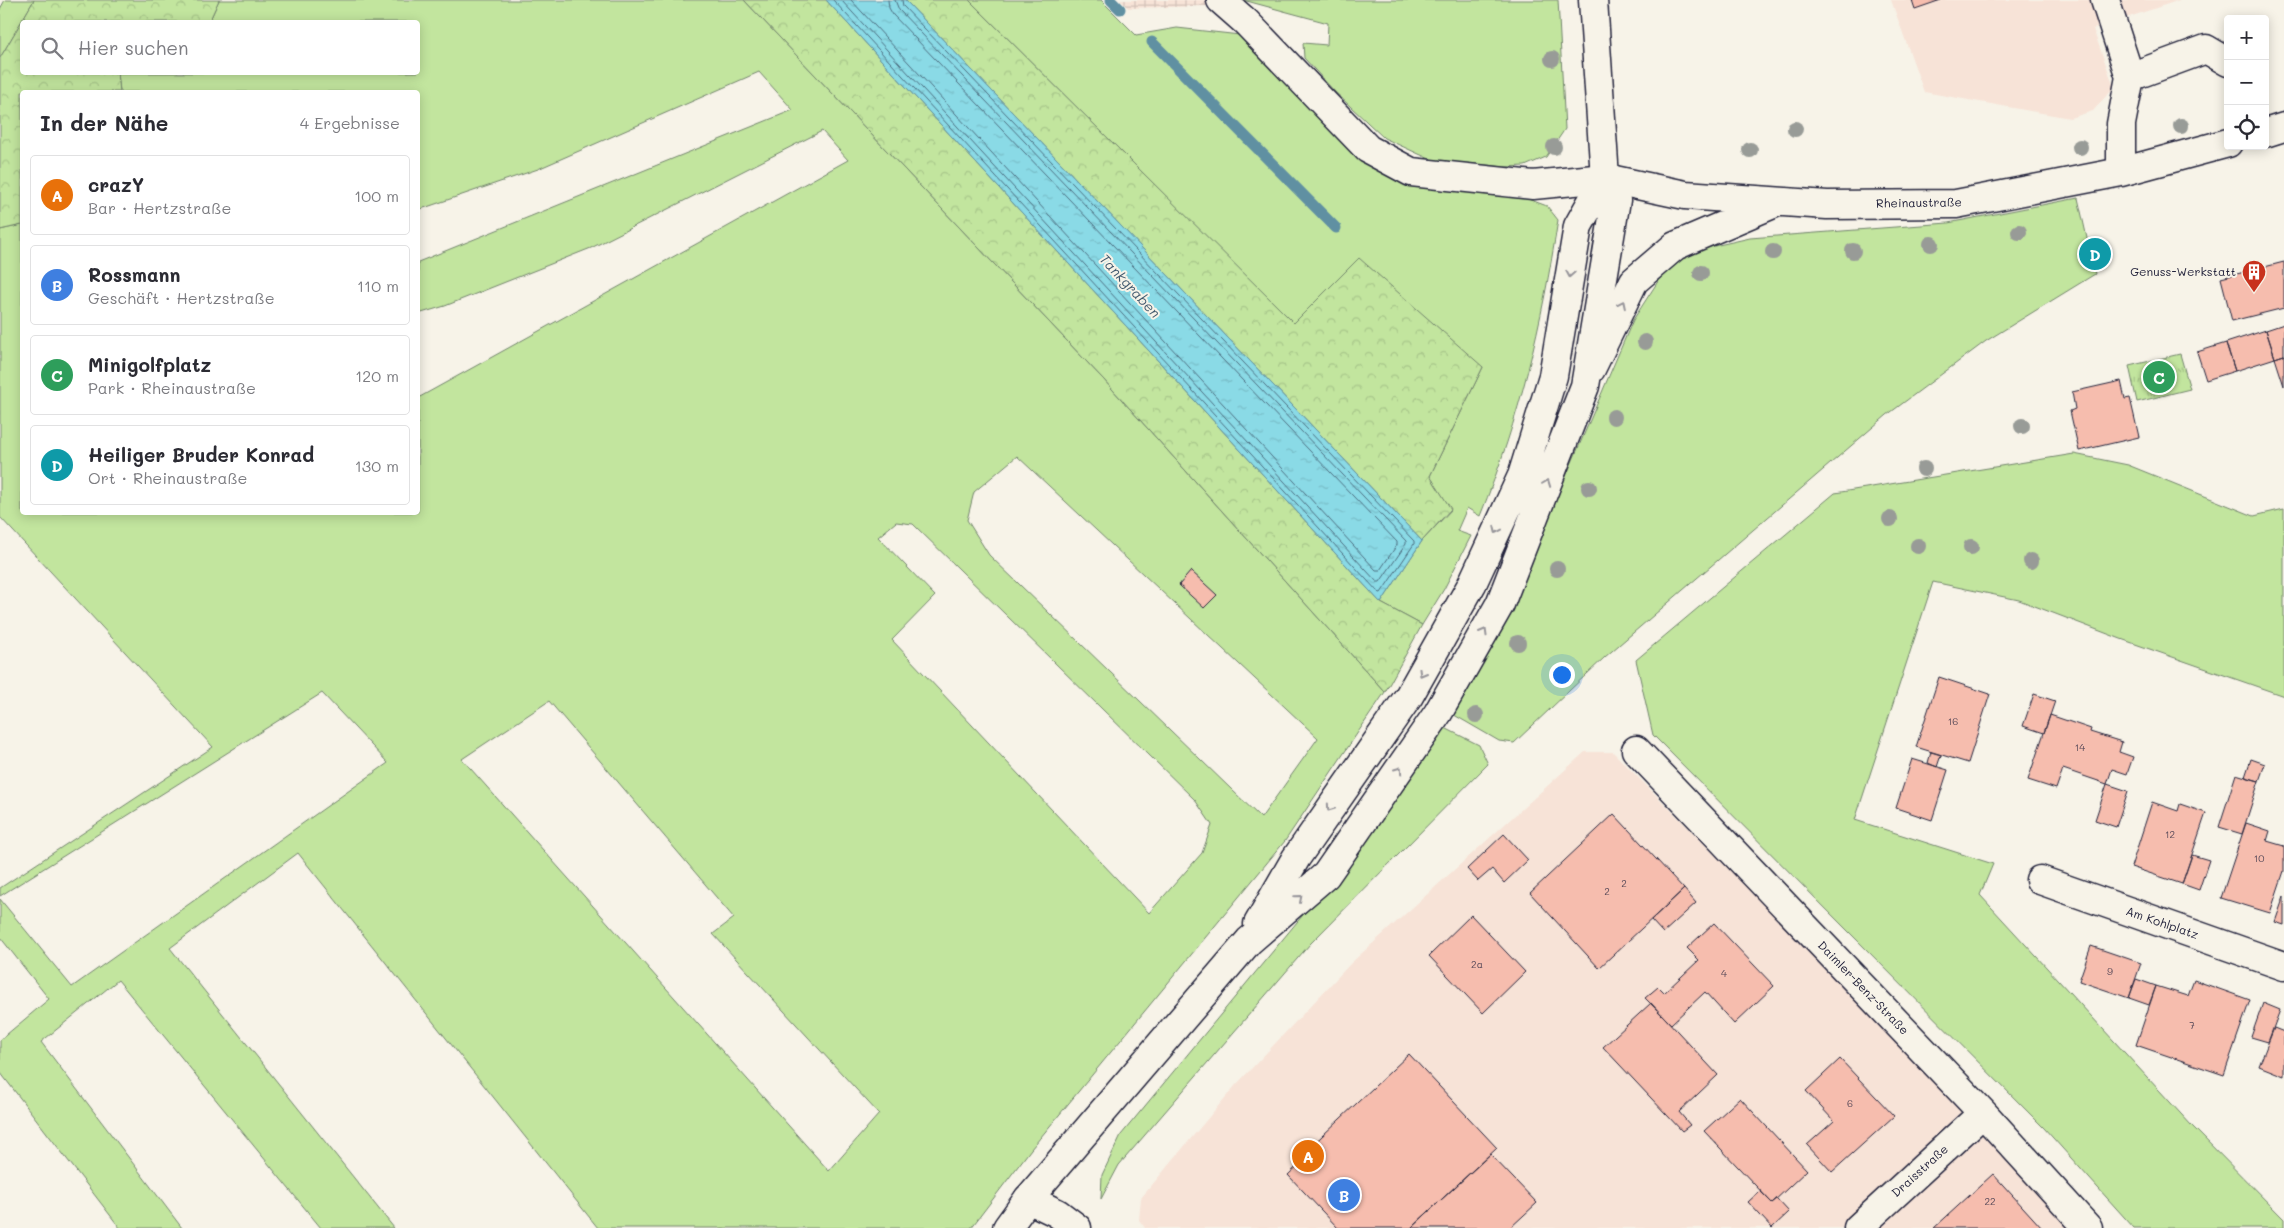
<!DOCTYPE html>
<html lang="de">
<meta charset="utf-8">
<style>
:root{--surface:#fff;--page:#f2f2f3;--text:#2b2b33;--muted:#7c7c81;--line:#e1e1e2;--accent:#c8321e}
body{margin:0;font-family:Mali,sans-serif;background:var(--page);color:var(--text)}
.controls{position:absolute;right:15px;top:15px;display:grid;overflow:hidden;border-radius:5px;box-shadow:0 2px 12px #0003}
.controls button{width:45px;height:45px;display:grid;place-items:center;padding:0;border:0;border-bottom:1px solid var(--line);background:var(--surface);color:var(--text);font:25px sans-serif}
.you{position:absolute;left:1561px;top:674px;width:18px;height:18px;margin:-12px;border:4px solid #fff;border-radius:50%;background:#1a73e8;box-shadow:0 0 0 8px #1a73e833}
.badge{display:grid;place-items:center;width:32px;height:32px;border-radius:50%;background:var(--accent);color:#fff;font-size:16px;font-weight:700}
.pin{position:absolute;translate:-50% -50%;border:2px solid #fff;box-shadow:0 1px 5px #0006}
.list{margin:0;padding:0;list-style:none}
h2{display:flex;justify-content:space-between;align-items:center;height:65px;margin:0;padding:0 20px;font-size:21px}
h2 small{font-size:16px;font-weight:400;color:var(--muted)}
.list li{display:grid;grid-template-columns:32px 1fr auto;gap:15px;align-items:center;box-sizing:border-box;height:80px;margin:0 10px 10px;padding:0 10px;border:1px solid var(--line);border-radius:5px}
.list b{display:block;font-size:19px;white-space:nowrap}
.list p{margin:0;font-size:16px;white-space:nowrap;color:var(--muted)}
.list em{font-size:16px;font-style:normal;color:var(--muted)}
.icon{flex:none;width:28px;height:28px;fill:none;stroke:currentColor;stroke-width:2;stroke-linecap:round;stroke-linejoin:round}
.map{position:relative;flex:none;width:2284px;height:1228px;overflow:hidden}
.search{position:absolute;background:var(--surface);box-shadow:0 2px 12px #0003;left:20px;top:20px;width:400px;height:55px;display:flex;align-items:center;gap:12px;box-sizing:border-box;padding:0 18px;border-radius:5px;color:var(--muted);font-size:19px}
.panel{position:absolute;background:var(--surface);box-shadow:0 2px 12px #0003;left:20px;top:90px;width:400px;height:425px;border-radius:5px}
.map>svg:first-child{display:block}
.built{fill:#f7e3d7}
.industrial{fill:url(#industrial-grid)}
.green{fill:#c2e59e;stroke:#72846c;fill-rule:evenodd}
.forest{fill:url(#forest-crowns);stroke:#72846c}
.park{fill:url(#park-tufts);stroke:#72846c}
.water{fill:url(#water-ripples);stroke:#6090a2}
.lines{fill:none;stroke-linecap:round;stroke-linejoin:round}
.shore{stroke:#4c6c7f;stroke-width:1}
.stream{stroke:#6090a2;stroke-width:11}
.building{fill:#f6bdae;stroke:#22223b}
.minor-casing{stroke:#22223b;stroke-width:31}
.major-casing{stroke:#22223b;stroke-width:31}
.minor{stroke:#f7f3e8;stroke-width:28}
.major{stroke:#f7f3e8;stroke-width:28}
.tree{fill:#989b97}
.oneway{stroke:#97959a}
.labels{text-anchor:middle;stroke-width:4;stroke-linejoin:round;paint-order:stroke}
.number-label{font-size:10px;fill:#574958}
.street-label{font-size:12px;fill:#22223b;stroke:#f7f3e8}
.poi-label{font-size:12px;fill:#22223b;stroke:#f7f3e8;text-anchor:end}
.water-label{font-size:14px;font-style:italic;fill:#41596e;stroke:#f7f3e8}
</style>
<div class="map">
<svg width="2284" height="1228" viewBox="0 0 2284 1228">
<defs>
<pattern id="industrial-grid" width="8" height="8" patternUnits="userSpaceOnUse" patternTransform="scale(1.25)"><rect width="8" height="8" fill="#f7e3d7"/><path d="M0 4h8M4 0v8" fill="none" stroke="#d3c2b9"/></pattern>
<pattern id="forest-crowns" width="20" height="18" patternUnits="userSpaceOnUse" patternTransform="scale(1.25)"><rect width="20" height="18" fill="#c2e59e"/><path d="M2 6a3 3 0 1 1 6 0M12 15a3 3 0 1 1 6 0" fill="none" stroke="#a6c489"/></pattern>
<pattern id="park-tufts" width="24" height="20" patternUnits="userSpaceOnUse" patternTransform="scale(1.25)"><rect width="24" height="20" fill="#c2e59e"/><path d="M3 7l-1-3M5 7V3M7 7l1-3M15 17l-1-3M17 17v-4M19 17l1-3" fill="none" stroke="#a6c489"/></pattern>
<pattern id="water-ripples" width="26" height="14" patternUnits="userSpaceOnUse" patternTransform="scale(1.25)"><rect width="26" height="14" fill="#8adae6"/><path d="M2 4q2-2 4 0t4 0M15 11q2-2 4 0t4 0" fill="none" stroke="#77bbc6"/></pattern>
</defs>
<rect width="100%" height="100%" fill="#f7f3e8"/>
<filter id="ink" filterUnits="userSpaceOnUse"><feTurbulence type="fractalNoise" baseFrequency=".02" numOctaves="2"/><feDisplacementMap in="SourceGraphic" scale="10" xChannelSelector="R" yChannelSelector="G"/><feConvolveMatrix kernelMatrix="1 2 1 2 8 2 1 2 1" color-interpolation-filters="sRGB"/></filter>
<g filter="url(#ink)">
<path class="built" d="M1891,0H2180L2093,29L2114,87L2093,111L2070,118L1924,92Z
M1585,752H1613L1970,1111L2080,1228H1145L1139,1220L1141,1198L1235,1086L1351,963Z"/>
<path class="industrial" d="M1120,0H1215L1210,6L1128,8Z"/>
<path class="green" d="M5,0H34L0,58V9Z
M219,0H744L1104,380L1385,692L1285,841L1031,1149L971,1228H598L298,853L170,948L394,1228H321L118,980L41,1042L182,1228H120L0,1072V1040L49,999L0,937V899L72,987L388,763L322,693L0,896V888L213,747L0,517V230L22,225V512H418V398L848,160L822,131L591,248L445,306L418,314V262L793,110L759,72L538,169L418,210V92H120L118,73L418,72V22H209ZM1017,456L1318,738L1261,818L989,555L967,520L974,492ZM896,522L913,524L1195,800L1212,825L1202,853L1149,913L892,640L935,596L878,537ZM549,701L734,918L713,934L879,1114L829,1171L462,759Z
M969,0H1101L1136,35L1177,28L1240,35L1326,121L1479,193L1528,199L1547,206L1558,220C1542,323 1520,418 1480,516L1467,508L1457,531L1471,536L1444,589L1422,625L1381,603L1422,541L1451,510L1430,476L1483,367L1294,324Z
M1243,0H1558L1565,129L1546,157L1525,166L1505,167L1432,160L1384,138L1335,92L1304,58L1303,43L1327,45L1328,23Z
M2078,198L2095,274L1986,341L1887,415L1605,657L1514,743L1499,741L1449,712L1504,621L1633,320L1666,269L1696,250L1750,238L1948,223Z
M2074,454L2128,465L2254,516L2284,509V696L2121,639L2019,600L1933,582L1855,820L1993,864L1980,895L2192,1126L2284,1219V1228H2134L2044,1128L1653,735L1636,660L1835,493Z
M1441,726L1479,745L1488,764L1310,944L1119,1165L1101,1199L1102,1175L1121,1135L1345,864Z"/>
<path class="forest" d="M34,0H219L209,22H22V72L118,73L120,92H22V225L0,230V58Z
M744,0H826L1381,603L1422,625L1385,692L1104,380Z
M905,0H969L1294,323L1359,258L1483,367L1430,476L1451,509L1422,541Z"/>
<path class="park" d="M2180,354L2190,389L2137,402L2129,366Z"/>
<path class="water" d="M826,0H905L1422,541L1381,603Z"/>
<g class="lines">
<path class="shore" d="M833,0L1378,592L1381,593L1414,544V541L903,6L902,0
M841,0L1377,582H1380L1406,544V541L899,10L895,0
M851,0L1376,570H1380L1397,545V542L893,15L889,8L888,0"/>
<path class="stream" d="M1111,0L1120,9
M1152,42L1336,228"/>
</g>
<path class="building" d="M1912,0H1941L1915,9Z
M2284,262V308L2232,321L2221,278Z
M2284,324V355L2275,358L2266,330Z
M2266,330L2275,358L2235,371L2226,343Z
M2226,343L2235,371L2206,380L2197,352Z
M2284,355V386L2275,358Z
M2121,381L2125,399L2130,398L2139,437L2079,451L2070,411L2075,409L2072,392Z
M1191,571L1217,595L1204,608L1179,585Z
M1939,677L1990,694L1968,763L1916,747Z
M2034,694L2055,701L2044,733L2023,726Z
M2050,715L2091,729L2090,732L2122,742L2119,752L2133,757L2127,774L2112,769L2107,784L2063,769L2056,789L2028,780Z
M1931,752L1941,755L1937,767L1928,763Z
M1912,759L1948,770L1932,820L1896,808Z
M2251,759L2265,764L2259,781L2245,777Z
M2236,774L2259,781L2242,834L2219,827Z
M2107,784L2128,791L2116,827L2095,820Z
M2152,802L2178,811L2180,804L2206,813L2182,884L2131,867Z
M1614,814L1684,889L1599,968L1530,893Z
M2246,823L2270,831L2267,841L2284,846V871L2270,913L2221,898Z
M1504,834L1528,860L1504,883L1492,869L1478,881L1467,869Z
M2192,855L2209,860L2199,890L2182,884Z
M1684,889L1696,903L1663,933L1651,920Z
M2284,896V925L2275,922Z
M1471,915L1525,972L1483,1013L1429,956Z
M1714,923L1774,986L1734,1024L1705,992L1671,1024L1645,998L1658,987L1664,993L1699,960L1687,948Z
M2091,946L2141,963L2129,998L2079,981Z
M2136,979L2156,986L2149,1005L2129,998Z
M2194,980L2250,1000L2224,1075L2136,1045L2156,986L2188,996Z
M1651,1003L1718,1075L1679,1112L1690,1125L1682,1131L1603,1047Z
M2263,1003L2280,1010L2268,1042L2251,1037Z
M2274,1028L2284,1032V1076L2259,1066Z
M1409,1054L1497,1148L1411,1228H1338L1288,1175L1308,1156L1305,1152Z
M1840,1059L1894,1116L1832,1172L1807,1145L1834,1121L1806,1091Z
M1740,1098L1807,1170L1772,1203L1704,1131Z
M1490,1154L1537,1203L1510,1228H1411Z
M1993,1174L2042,1228H1934Z
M1760,1191L1772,1203L1777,1199L1789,1212L1772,1228L1748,1202Z"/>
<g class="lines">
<defs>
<path id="minor" d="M1221,0L1246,22L1368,149L1411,172L1533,185L1605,178L1685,195L1827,205L1956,204L2121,172L2228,143
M2105,0L2130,77L2121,124V172
M2130,77L2206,49L2228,62
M2265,133L2284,127
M1591,369L1634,281L1675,246L1773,204
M1636,750L1983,1113L2088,1228
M2040,880L2284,966
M1028,1199L1057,1213L1077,1228
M1858,1228L1983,1113"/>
<path id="major" d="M1258,924L1296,858L1409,696L1472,584L1522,476L1553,376L1578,226L1605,178
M1007,1228L1028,1199L1249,941L1326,875L1438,713L1500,604L1585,386L1616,200L1605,178L1593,0"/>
</defs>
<use href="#minor" class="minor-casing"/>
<use href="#major" class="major-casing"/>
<use href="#minor" class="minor"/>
<use href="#major" class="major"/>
</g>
<g class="tree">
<circle cx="1552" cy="59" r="8"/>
<circle cx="2181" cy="126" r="8"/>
<circle cx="1795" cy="129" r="8"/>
<circle cx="1554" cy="147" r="8"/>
<circle cx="2080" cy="147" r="8"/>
<circle cx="1750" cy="150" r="8"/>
<circle cx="2019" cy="232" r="8"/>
<circle cx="1931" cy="244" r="8"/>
<circle cx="1853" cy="251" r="8"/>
<circle cx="1773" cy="252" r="8"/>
<circle cx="1701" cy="273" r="8"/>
<circle cx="1645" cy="342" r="8"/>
<circle cx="1614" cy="417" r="8"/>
<circle cx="2022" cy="426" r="8"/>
<circle cx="1924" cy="469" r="8"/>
<circle cx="1589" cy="488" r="8"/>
<circle cx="1890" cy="519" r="8"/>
<circle cx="1918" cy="546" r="8"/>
<circle cx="1971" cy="547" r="8"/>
<circle cx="2031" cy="561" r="8"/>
<circle cx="1557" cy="569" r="8"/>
<circle cx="1518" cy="643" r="8"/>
<circle cx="1476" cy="715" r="8"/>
</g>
<defs><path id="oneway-chevron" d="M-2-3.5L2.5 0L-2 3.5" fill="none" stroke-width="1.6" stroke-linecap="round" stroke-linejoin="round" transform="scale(1.25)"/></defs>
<g class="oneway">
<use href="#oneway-chevron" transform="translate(1570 274) rotate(100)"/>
<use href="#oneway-chevron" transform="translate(1622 304) rotate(-64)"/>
<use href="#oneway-chevron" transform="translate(1547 483) rotate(-69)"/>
<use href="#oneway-chevron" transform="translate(1497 530) rotate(115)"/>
<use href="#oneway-chevron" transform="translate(1484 632) rotate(-60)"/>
<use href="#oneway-chevron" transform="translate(1422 673) rotate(120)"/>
<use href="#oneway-chevron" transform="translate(1399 770) rotate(-55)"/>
<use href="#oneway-chevron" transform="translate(1330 808) rotate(125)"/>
<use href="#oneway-chevron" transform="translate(1299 898) rotate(-41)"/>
</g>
</g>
<defs>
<symbol id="building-pin" viewBox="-11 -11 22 30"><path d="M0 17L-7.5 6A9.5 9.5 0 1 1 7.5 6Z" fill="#c8321e" stroke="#f7f3e8"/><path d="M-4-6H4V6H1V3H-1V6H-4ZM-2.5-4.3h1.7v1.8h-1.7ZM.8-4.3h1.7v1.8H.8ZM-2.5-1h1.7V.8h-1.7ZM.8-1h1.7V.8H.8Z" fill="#fff"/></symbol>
</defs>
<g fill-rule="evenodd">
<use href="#building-pin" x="2240" y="258" width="28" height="38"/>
</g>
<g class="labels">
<g class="number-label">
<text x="1953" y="725">16</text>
<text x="2080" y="751">14</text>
<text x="2170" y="838">12</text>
<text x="2259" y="862">10</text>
<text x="1624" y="887">2</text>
<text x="1607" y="895">2</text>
<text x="1477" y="968">2a</text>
<text x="2110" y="975">9</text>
<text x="1724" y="977">4</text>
<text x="2192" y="1029">7</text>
<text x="1850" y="1107">6</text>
<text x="1990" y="1205">22</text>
</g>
<g class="street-label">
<text transform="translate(1919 203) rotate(-1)" y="4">Rheinaustraße</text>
<text transform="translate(2162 923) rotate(19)" y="4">Am Kohlplatz</text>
<text transform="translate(1863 988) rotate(46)" y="4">Daimler-Benz-Straße</text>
<text transform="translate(1920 1171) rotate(-42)" y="4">Draisstraße</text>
</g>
<g class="poi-label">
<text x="2236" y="276">Genuss-Werkstatt</text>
</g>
<g class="water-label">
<text transform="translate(1130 286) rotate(47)" y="5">Tankgraben</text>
</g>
</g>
</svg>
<div class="controls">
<button>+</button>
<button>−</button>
<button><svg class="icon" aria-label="locate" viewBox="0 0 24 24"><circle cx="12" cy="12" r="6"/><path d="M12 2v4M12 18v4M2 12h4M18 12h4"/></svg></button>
</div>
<div class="you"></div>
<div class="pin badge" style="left:1308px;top:1156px;background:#e8710a">A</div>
<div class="pin badge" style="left:1344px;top:1195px;background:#3f7fe0">B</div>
<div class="pin badge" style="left:2159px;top:377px;background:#2e9e5b">C</div>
<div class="pin badge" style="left:2095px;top:254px;background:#0f9aa8">D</div>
<div class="search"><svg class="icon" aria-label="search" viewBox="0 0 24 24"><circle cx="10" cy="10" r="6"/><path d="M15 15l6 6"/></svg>Hier suchen</div>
<section class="panel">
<h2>In der Nähe<small>4 Ergebnisse</small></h2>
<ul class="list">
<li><span class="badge" style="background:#e8710a">A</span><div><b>crazY</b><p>Bar · Hertzstraße</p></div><em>100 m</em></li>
<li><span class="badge" style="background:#3f7fe0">B</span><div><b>Rossmann</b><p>Geschäft · Hertzstraße</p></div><em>110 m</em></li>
<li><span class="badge" style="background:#2e9e5b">C</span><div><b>Minigolfplatz</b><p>Park · Rheinaustraße</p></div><em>120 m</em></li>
<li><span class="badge" style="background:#0f9aa8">D</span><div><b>Heiliger Bruder Konrad</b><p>Ort · Rheinaustraße</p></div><em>130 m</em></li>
</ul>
</section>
</div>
